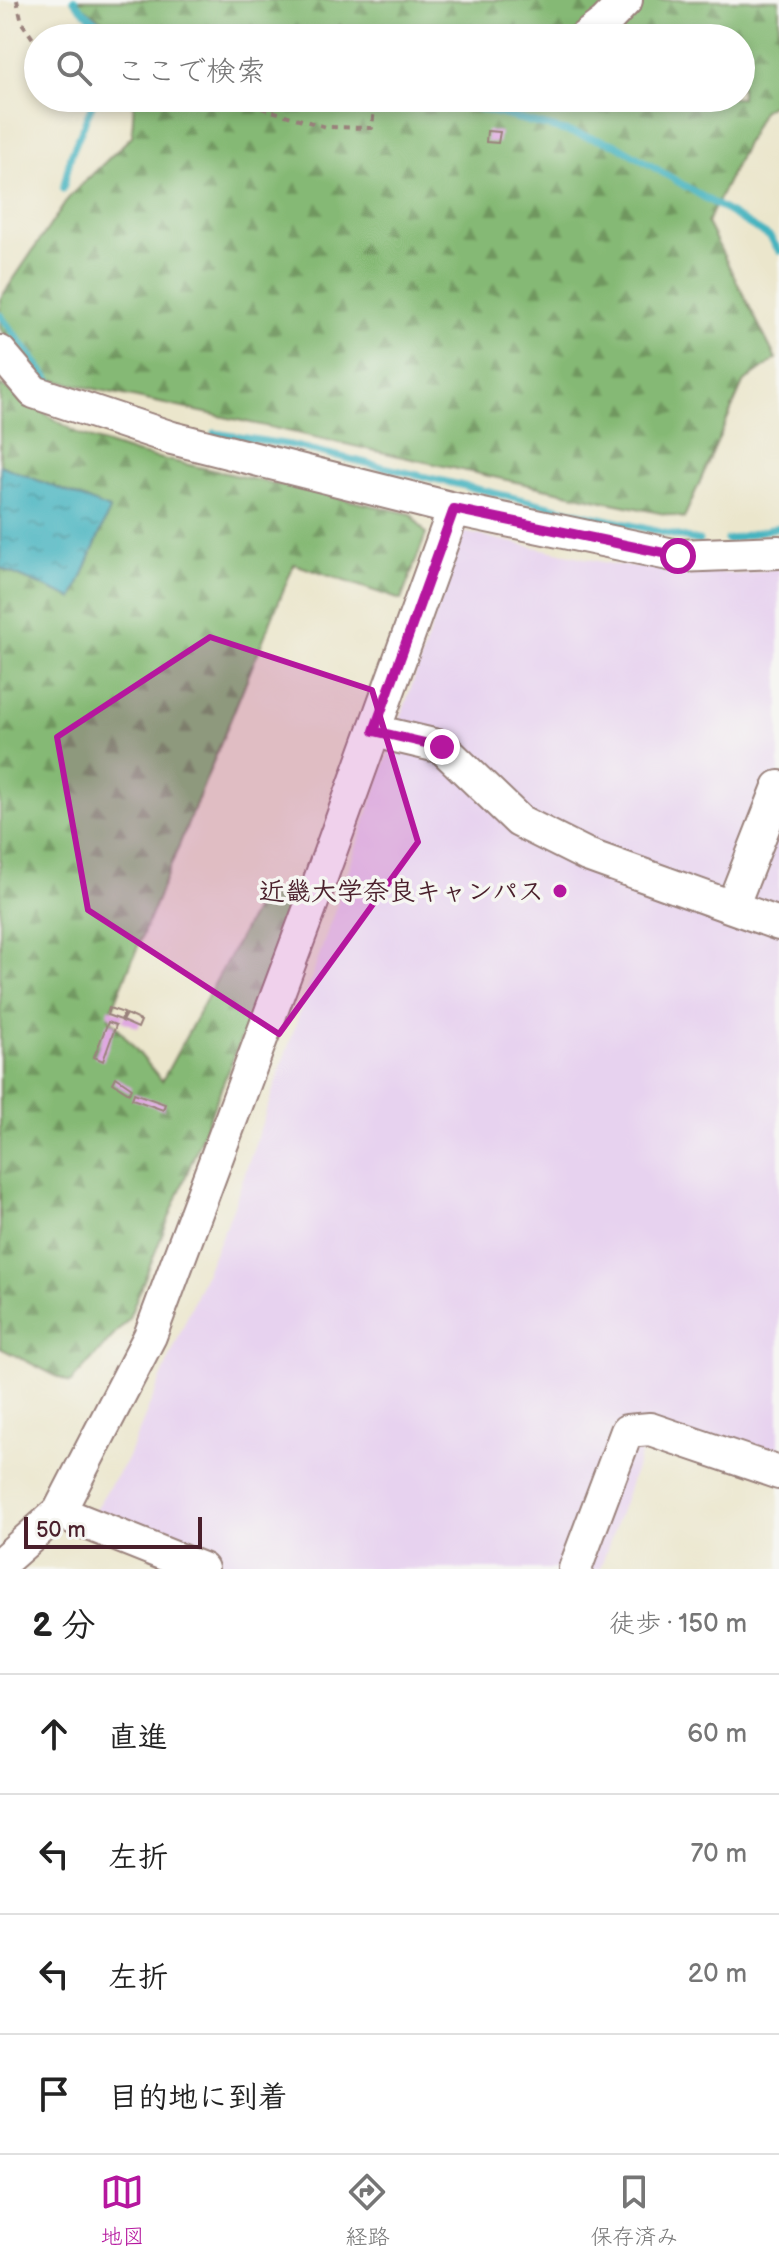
<!DOCTYPE html>
<html lang="ja">
<meta charset="utf-8">
<style>
:root{--surface:#fff;--page:#f6f6f6;--text:#222;--muted:#767676;--line:#e0e0e0;--accent:#b5179e}
body{margin:0;font-family:"Balsamiq Sans","Klee One",sans-serif;background:var(--page);color:var(--text)}
.scale{position:absolute;left:24px;bottom:20px;width:178px;box-sizing:border-box;padding-left:8px;border:4px solid #4a1f2b;border-top:0;font-size:22px;line-height:28px;white-space:nowrap;color:#4a1f2b;-webkit-text-stroke:6px #f6f6f2;paint-order:stroke}
.stop{position:absolute;width:24px;height:24px;margin:-18px;border:6px solid #b5179e;border-radius:50%;background:#fff}
.stop.end{background:#b5179e;border-color:#fff;box-shadow:0 2px 8px #0008}
.list{margin:0;padding:0;list-style:none}
h2{display:flex;justify-content:space-between;align-items:center;height:104px;margin:0;padding:0 32px;font-size:34px}
h2 small{font-size:26px;font-weight:400;color:var(--muted)}
.list li{display:grid;grid-template-columns:52px 1fr auto;gap:24px;align-items:center;box-sizing:border-box;height:120px;padding:0 32px;border-top:2px solid var(--line)}
.list b{display:block;font-size:30px;white-space:nowrap}
.list em{font-size:26px;font-style:normal;color:var(--muted)}
.icon{flex:none;width:44px;height:44px;fill:none;stroke:currentColor;stroke-width:2;stroke-linecap:round;stroke-linejoin:round}
.map{position:relative;flex:none;width:779px;height:1569px;overflow:hidden}
.search{position:absolute;background:var(--surface);box-shadow:0 4px 12px #0003;left:24px;right:24px;top:24px;height:88px;display:flex;align-items:center;gap:20px;box-sizing:border-box;padding:0 28px;border-radius:44px;color:var(--muted);font-size:30px}
.sheet{height:584px;background:var(--surface)}
nav{display:flex;justify-content:space-around;align-items:center;box-sizing:border-box;height:112px;border-top:2px solid var(--line);background:var(--surface);font-size:22px;color:var(--muted)}
nav a{display:grid;justify-items:center;gap:4px}
nav .on{color:var(--accent)}
.map>svg:first-child{display:block}
.built{fill:#e7d2ef}
.forest{fill:url(#forest-firs);stroke:#686c50;stroke-width:2}
.water{fill:url(#water-ripples);stroke:#476975;stroke-width:2}
.lines{fill:none;stroke-linecap:round;stroke-linejoin:round}
.stream{stroke:#44b3bf;stroke-width:7}
.building{fill:#dfa7e1}
.minor-casing{stroke:#9a827c;stroke-width:36}
.path{stroke:#9a827c;stroke-width:4;stroke-dasharray:6 6;stroke-linecap:butt}
.minor{stroke:#fff;stroke-width:32}
.route{stroke:#b5179e;stroke-width:10}
.marked{fill:#b5179e;fill-opacity:0.2;stroke:#b5179e;stroke-width:6;stroke-linejoin:round}
.poi-dot{fill:#b5179e;stroke:#f6f6f2;stroke-width:3}
.labels{text-anchor:middle;stroke-width:7;stroke-linejoin:round;paint-order:stroke}
.poi-label{font-size:26px;font-weight:bold;fill:#4a1f2b;stroke:#f6f6f2;text-anchor:end}
</style>
<div class="map">
<svg width="779" height="1569" viewBox="0 0 779 1569">
<defs>
<pattern id="forest-firs" width="22" height="20" patternUnits="userSpaceOnUse" patternTransform="scale(2)"><rect width="22" height="20" fill="#85b974"/><path d="M5 1l3.5 6h-7zM16 11l3.5 6h-7z" fill="#6f965f"/></pattern>
<pattern id="water-ripples" width="26" height="14" patternUnits="userSpaceOnUse" patternTransform="scale(2)"><rect width="26" height="14" fill="#44b3bf"/><path d="M2 4q2-2 4 0t4 0M15 11q2-2 4 0t4 0" fill="none" stroke="#3b919b"/></pattern>
</defs>
<rect width="100%" height="100%" fill="#f6f6f2"/>
<filter id="ink" filterUnits="userSpaceOnUse"><feTurbulence type="fractalNoise" baseFrequency=".0125" numOctaves="2"/><feDisplacementMap in="SourceGraphic" scale="16" xChannelSelector="R" yChannelSelector="G"/><feConvolveMatrix kernelMatrix="1 2 1 2 8 2 1 2 1" color-interpolation-filters="sRGB"/></filter>
<filter id="wash" filterUnits="userSpaceOnUse"><feTurbulence type="fractalNoise" baseFrequency=".006" numOctaves="4" result="noise"/><feDisplacementMap in="SourceGraphic" scale="32" xChannelSelector="R" yChannelSelector="G"/><feGaussianBlur stdDeviation="1.8" result="paint"/><feColorMatrix in="noise" values="0 0 0 0 0 0 0 0 0 0 0 0 0 0 0 0 0 1.4 0 .05"/><feComposite in="paint" operator="in"/></filter>
<g filter="url(#wash)">
<rect width="100%" height="100%" fill="#ebe6cc"/>
<path class="built" d="M464,532L617,565L738,574L779,568V1473L650,1429L600,1569H202L86,1523L127,1459L233,1208Z"/>
<path class="forest" d="M73,0H779V100L762,111L707,223L776,359L743,383L684,518C465,473 248,420 28,375L0,328V299L70,196L132,136L134,98H741V38H127Z
M0,385L80,435L135,453L411,514L426,534L401,600L294,564L109,1017L162,1081L264,892L295,904L128,1320L70,1383L0,1348Z"/>
<path class="water" d="M0,465L110,509L73,599L0,568Z"/>
<g class="lines">
<path class="stream" d="M74,0C87,17 106,30 126,38
M438,98L615,144L770,237L779,251
M63,189L71,155L95,98
M0,315L55,387
M215,433L290,445L699,541
M727,540L779,527"/>
</g>
<g id="blocks">
<path class="building" d="M487,131L500,132L498,143L486,142Z
M109,1008L124,1013L121,1020L107,1015Z
M126,1014L141,1021L138,1028L122,1021Z
M108,1022L116,1025L103,1061L94,1057Z
M116,1077L132,1088L129,1093L113,1083Z
M134,1093L165,1104L163,1110L132,1099Z"/>
</g>
</g>
<g filter="url(#ink)">
<use href="#blocks" fill-opacity="0" stroke="#9a827c" stroke-width="2"/>
<g class="lines">
<defs>
<path id="minor" d="M584,38L605,22L626,0
M0,352L34,392L172,438L454,509L678,556L779,552
M374,731L442,747L519,821L587,855L779,924
M732,907L779,787
M59,1512L202,1569
M0,1564L59,1512L150,1336L311,905L454,509
M575,1569L627,1431L650,1429L779,1473"/>
</defs>
<use href="#minor" class="minor-casing"/>
<path class="path" d="M17,0L22,23L38,46
M227,98L326,127L372,128L375,98"/>
<use href="#minor" class="minor"/>
</g>
</g>
<g class="lines" filter="url(#ink)">
<path class="route" d="M442,747L374,731L454,509L678,556"/>
</g>
<path class="marked" d="M210,637L372,690L418,842L279,1034L88,910L57,737Z"/>
<circle class="poi-dot" cx="560" cy="891" r="8"/>
<g class="labels">
<g class="poi-label">
<text x="544" y="900">近畿大学奈良キャンパス</text>
</g>
</g>
</svg>
<div class="scale">50 m</div>
<div class="stop" style="left:678px;top:556px"></div>
<div class="stop end" style="left:442px;top:747px"></div>
<div class="search"><svg class="icon" aria-label="search" viewBox="0 0 24 24"><circle cx="10" cy="10" r="6"/><path d="M15 15l6 6"/></svg>ここで検索</div>
</div>
<section class="sheet">
<h2>2 分<small>徒歩 · 150 m</small></h2>
<ul class="list">
<li><svg class="icon" aria-label="ahead" viewBox="0 0 24 24"><path d="M12 20V5M6 11l6-6 6 6"/></svg><div><b>直進</b></div><em>60 m</em></li>
<li><svg class="icon" aria-label="left" viewBox="0 0 24 24"><path d="M17 20v-9H6M10 6l-5 5 5 5"/></svg><div><b>左折</b></div><em>70 m</em></li>
<li><svg class="icon" aria-label="left" viewBox="0 0 24 24"><path d="M17 20v-9H6M10 6l-5 5 5 5"/></svg><div><b>左折</b></div><em>20 m</em></li>
<li><svg class="icon" aria-label="arrive" viewBox="0 0 24 24"><path d="M6 21V4h12l-3 4 3 4H6"/></svg><div><b>目的地に到着</b></div></li>
</ul>
</section>
<nav>
<a class="on"><svg class="icon" aria-label="map" viewBox="0 0 24 24"><path d="M3 6l6-2 6 2 6-2v14l-6 2-6-2-6 2zM9 4v14M15 6v14"/></svg>地図</a>
<a><svg class="icon" aria-label="directions" viewBox="0 0 24 24"><path d="M12 3l9 9-9 9-9-9zM9 14v-3h6M13 9l2 2-2 2"/></svg>経路</a>
<a><svg class="icon" aria-label="saved" viewBox="0 0 24 24"><path d="M7 4h10v16l-5-4-5 4z"/></svg>保存済み</a>
</nav>
